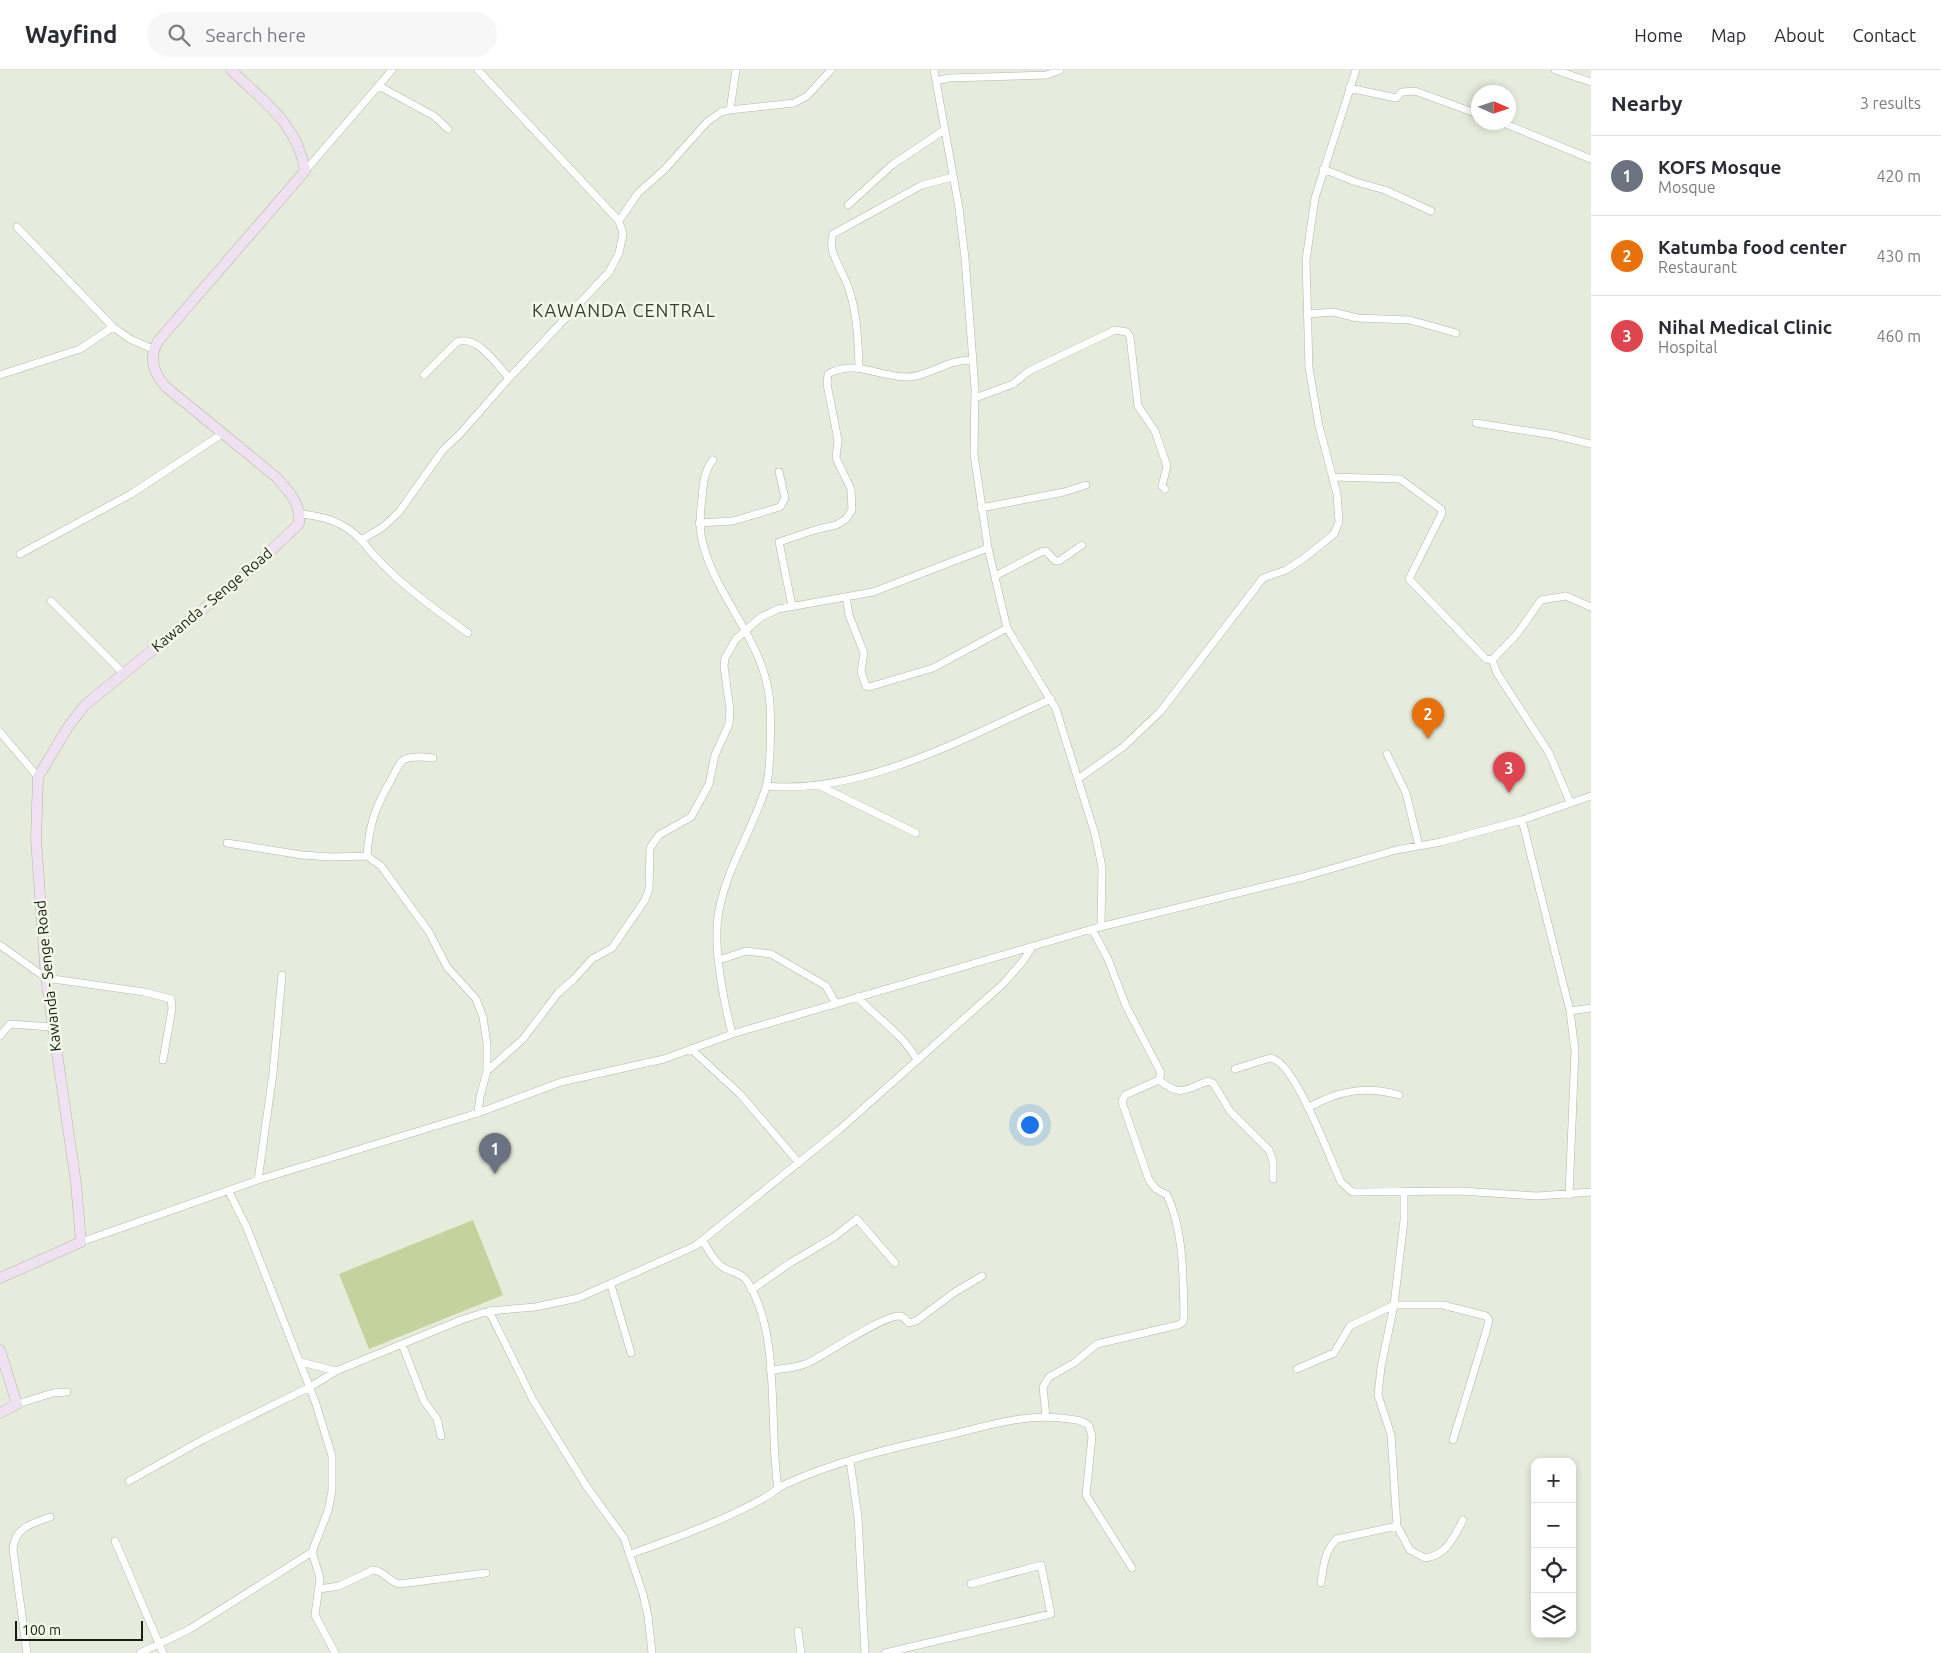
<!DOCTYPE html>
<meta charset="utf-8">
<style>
:root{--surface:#fff;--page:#f7f7f7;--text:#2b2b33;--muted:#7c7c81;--line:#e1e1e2;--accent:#872b96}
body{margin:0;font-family:Ubuntu,sans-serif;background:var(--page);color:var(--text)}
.controls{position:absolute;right:15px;bottom:15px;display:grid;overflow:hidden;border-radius:10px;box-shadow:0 2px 8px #0003}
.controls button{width:45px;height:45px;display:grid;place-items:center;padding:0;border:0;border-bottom:1px solid var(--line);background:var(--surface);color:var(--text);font:25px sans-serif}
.compass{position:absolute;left:1471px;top:15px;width:45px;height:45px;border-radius:50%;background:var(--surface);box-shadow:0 2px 8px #0003;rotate:93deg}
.scale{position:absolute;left:15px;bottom:12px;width:128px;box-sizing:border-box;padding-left:5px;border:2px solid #1b1c17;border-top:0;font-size:14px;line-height:18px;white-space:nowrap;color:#1b1c17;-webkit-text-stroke:4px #f3f8e8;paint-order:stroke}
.you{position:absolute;left:1029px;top:1054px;width:18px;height:18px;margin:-12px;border:4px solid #fff;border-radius:50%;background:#1a73e8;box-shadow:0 0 0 8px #1a73e833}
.badge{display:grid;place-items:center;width:32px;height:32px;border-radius:50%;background:var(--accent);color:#fff;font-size:16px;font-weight:700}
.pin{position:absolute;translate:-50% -41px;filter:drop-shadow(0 1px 2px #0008)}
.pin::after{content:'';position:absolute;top:26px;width:18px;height:15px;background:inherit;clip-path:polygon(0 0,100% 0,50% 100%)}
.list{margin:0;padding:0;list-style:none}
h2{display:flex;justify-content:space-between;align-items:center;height:65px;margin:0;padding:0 20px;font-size:21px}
h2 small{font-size:16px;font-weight:400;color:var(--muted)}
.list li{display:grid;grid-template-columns:32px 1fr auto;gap:15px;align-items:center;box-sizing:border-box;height:80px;padding:0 20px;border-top:1px solid var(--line)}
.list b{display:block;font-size:19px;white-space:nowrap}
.list p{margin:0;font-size:16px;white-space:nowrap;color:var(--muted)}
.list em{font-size:16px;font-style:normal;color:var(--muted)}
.icon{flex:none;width:28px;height:28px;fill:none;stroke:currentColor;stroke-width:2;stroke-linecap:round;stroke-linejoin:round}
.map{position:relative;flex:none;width:1591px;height:1583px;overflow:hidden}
header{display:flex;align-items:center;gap:30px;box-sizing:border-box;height:70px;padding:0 25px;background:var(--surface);border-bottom:1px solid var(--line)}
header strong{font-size:24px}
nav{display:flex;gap:28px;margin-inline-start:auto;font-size:18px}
.search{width:350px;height:45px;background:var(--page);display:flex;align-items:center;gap:12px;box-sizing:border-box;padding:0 18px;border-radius:28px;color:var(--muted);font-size:19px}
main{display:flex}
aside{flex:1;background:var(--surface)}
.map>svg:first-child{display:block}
.pitch{fill:#c4d39e}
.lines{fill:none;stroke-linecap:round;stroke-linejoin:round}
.street-casing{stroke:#b2b7a8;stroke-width:8}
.secondary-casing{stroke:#b2b7a8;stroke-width:11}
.street{stroke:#fff;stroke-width:7}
.secondary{stroke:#efe1f2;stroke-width:10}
.labels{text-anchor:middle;stroke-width:5;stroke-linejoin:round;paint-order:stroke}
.street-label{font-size:15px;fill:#1b1c17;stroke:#f3f8e8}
.quarter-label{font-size:18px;letter-spacing:1px;fill:#3a3e31;stroke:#f3f8e8}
</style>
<header>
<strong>Wayfind</strong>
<div class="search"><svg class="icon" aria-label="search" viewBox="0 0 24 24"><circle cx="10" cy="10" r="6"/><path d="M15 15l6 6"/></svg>Search here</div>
<nav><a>Home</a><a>Map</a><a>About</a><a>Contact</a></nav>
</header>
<main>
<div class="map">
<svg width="1591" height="1583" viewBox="0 0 1591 1583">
<rect width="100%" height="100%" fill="#e6ebdb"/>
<path class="pitch" d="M473,1150L503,1225L369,1279L339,1204Z"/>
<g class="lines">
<defs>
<path id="street" d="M934,0L959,138L965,188L975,319L974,384L988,478L1007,558L1056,639L1095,764L1102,797L1101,856
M1555,0L1591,12
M936,11L949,8L1047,5L1060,0
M379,16L434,46L448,59
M1349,18L1396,28L1402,22L1415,21L1478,44
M730,40L736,0
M1501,52L1591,89
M1323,99L1356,112L1385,120L1431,141
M305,101L392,0
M848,135L892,95L944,60
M619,151L638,123L665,99L707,52L721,42L730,40L794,33L807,26L831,0
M17,157L113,257L130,269L153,279
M1309,244L1333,242L1357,248L1410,250L1456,263
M859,297C858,267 857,232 843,205C837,191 828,180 833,164L922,115L953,107
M0,305L80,279L113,257
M424,305L457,272C477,264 497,295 509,308
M975,328L1013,314L1029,301L1115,260L1127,262L1130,267L1138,336L1155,361L1167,396L1162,416L1165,419
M1476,353L1554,365L1591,374
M713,390C704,401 703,415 702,429C700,443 699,456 702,470C715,528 766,572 770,634C771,652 771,700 766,717C753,759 728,795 719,840C712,877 723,928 732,964
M1333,407L1400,409L1441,439L1442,443L1409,509L1486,589L1492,590L1497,603L1549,683L1570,732
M981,438L1064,422L1086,415
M300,444C324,446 344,452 361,470L383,457L399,442L443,380L460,364L509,308L609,202L619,183L623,164L619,151L478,0
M699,453L733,451L780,437L785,428L779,402
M361,470C391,508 429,535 468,563
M20,484L131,424L222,364
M995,506L1041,482L1046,481L1055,491H1059L1082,475
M846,527L849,545L864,583L861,602L866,616L869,617L933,598L1007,558
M51,531L123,603
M792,536L779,472L818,459L836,455L846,449L852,440L851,419L836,388L838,370L827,314L828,304C854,289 879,307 907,307C928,307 947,289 973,290
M1492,590L1517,564L1541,530L1566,526L1591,537
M0,662L38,707
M1387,684L1406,723L1419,776
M1078,709L1123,677L1160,642L1263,508L1286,500L1303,489L1334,464L1339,452L1337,424L1319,356L1309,298L1306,190L1315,128L1356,0
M766,716C862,725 965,668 1051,629
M820,716L916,763
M1522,750L1570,941L1575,981L1569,1125
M227,773L302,785L331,787L367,786L381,796L429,862L447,897L476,929L483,947L487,974V1001L480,1027L478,1043
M367,786C369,753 376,736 392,708C395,703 398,695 402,691C410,685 424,687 433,688
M0,875L46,908L144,922L171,929L172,939L163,990
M719,890L746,881L771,884L826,916L836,934
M857,927C878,949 902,963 917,990
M1570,941L1591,938
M0,966L10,954L51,957
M691,979L740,1024L799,1093
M1235,999L1270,988C1294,989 1330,1089 1341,1112L1352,1122L1460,1121L1537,1126L1591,1122
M487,1001L523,969L558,923L574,909L592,889L612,878L645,830L649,819L650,778L659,765L691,747L709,714L715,685L729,654L730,640L724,596L725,588L736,569L761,547L778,539L873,522L988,478
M1159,1010C1181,1028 1186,1019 1208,1011L1213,1013L1230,1041L1269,1080L1273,1091V1109
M1308,1038C1337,1021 1366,1015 1399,1025
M258,1110L273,1003L282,905
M1404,1121V1150L1394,1235L1381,1297L1378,1325L1391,1365L1397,1456L1410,1480L1425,1488C1446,1486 1454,1467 1463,1450
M703,1171C708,1179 713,1190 721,1196C729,1202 741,1202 747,1211C782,1265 768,1355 778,1418
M81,1172L258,1110L478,1043L561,1012L664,989L732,964L1092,859L1303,807L1396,780L1441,772L1522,750L1591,726
M611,1215L631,1283
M751,1220L790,1193L834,1167L857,1149L895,1193
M489,1241L533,1330L587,1417L624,1468L643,1524L648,1546L652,1583
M402,1274L424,1331L437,1349L441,1366
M301,1292L336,1301
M1297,1299L1334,1283L1350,1256L1394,1235H1443L1486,1246L1489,1250L1486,1262L1453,1370
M770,1300C783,1299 796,1298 808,1293C825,1285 885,1244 900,1246C904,1247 906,1250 909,1253L916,1251L955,1222L982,1206
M17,1334L53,1323L67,1322
M1046,1347L1043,1317L1049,1307L1074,1293L1097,1274L1178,1255L1183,1252L1184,1246C1183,1207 1184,1161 1167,1125L1156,1119L1149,1110L1122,1032L1125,1025L1159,1010L1161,1003L1126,936L1108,889L1092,859
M850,1391L858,1447L865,1583
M129,1411L204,1369L310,1317L336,1301L461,1250L489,1241L535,1237L578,1228L695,1176L839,1060L1004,913L1023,891L1032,877
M115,1471L163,1583
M312,1482L320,1508L315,1545L335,1583
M631,1484C675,1468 723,1451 764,1428C772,1424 778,1417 786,1414C836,1391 892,1378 945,1366C985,1357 1019,1344 1061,1348C1070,1349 1082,1349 1089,1356L1092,1366L1086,1425L1132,1498
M1321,1513C1323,1498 1325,1479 1337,1469L1397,1456
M319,1519L339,1516L373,1500C386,1501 389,1513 400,1514L486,1503
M798,1561L801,1583
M27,1583L13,1479C15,1457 31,1454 50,1447
M140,1583L190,1559L312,1482L328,1441L332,1421V1386L315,1331L247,1158L229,1122
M885,1583L1051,1544L1041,1495L971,1514"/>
<path id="secondary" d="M0,1208L81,1172L76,1113L46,908L36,769L38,707L68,657L85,635L246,504L299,454C301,433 289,422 276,407L166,317C153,303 148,287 159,270L305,101C298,54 263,31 231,0
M0,1280L17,1334L0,1343"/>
</defs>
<use href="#street" class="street-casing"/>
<use href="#secondary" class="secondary-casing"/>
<use href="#street" class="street"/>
<use href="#secondary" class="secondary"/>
</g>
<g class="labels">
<g class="street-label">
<text transform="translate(212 530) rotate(-40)" y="5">Kawanda - Senge Road</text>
<text transform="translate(48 906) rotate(-96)" y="5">Kawanda - Senge Road</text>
</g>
<g class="quarter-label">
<text x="624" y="247">KAWANDA CENTRAL</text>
</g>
</g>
</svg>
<div class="controls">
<button>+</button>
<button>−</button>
<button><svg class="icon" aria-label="locate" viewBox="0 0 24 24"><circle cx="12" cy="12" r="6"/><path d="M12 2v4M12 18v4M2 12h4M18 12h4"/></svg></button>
<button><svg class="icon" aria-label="layers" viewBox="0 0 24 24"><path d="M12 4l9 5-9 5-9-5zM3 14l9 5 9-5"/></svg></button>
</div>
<svg class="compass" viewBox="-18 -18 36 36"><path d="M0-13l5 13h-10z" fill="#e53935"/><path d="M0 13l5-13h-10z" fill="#7c7c81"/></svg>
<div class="scale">100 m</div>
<div class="you"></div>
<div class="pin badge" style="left:495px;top:1104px;background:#6b7280">1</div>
<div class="pin badge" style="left:1428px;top:669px;background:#e8710a">2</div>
<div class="pin badge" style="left:1509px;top:723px;background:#e0444e">3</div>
</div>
<aside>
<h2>Nearby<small>3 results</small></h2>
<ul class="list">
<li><span class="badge" style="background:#6b7280">1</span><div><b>KOFS Mosque</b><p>Mosque</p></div><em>420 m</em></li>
<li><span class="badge" style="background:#e8710a">2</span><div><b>Katumba food center</b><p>Restaurant</p></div><em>430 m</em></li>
<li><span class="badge" style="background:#e0444e">3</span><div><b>Nihal Medical Clinic</b><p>Hospital</p></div><em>460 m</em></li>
</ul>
</aside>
</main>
